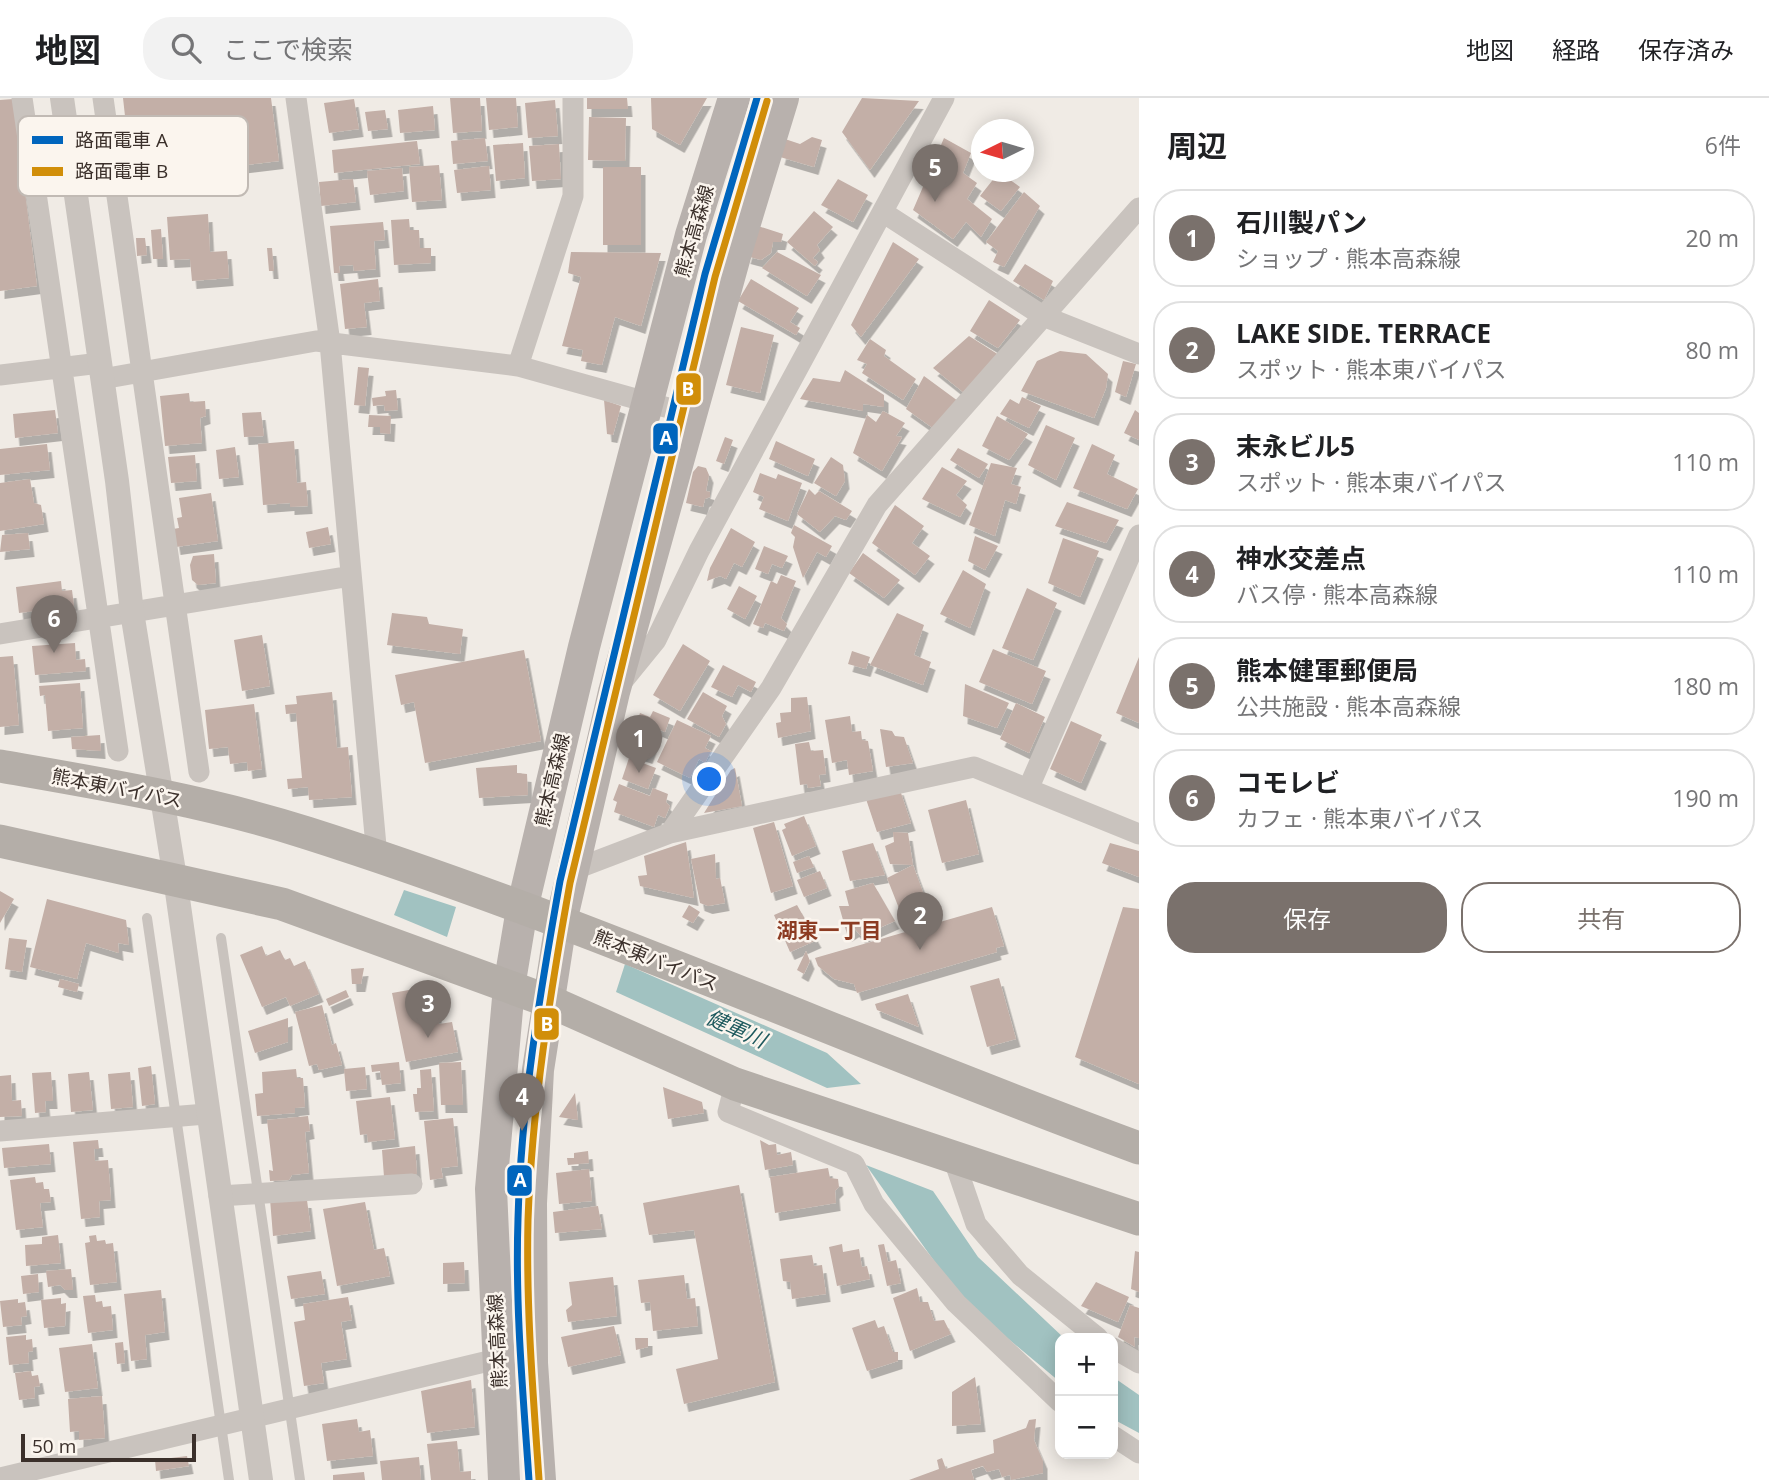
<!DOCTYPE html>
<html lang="ja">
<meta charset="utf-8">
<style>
:root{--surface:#fff;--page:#f2f2f2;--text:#202124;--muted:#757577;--line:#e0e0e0;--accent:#7a716c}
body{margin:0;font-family:"Open Sans","Noto Sans JP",sans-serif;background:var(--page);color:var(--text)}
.controls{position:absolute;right:21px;bottom:21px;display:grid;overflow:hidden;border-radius:14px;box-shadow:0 4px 18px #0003}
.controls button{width:63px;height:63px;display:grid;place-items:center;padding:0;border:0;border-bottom:2px solid var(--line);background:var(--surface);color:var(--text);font:35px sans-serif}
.compass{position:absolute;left:971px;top:21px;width:63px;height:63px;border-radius:50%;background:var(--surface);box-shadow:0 4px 18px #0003;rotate:265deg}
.scale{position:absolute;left:21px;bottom:18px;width:175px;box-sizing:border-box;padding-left:7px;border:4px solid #3b302b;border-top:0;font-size:19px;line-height:24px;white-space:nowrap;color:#3b302b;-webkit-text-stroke:5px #fbf5ee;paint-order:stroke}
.you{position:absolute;left:710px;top:682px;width:24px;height:24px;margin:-18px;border:5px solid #fff;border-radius:50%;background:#1a73e8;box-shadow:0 0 0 10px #1a73e833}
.badge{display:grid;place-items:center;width:46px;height:46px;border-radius:50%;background:var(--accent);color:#fff;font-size:23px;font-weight:700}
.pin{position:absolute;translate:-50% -58px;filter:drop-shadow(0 2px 4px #0008)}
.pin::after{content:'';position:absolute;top:37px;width:24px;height:21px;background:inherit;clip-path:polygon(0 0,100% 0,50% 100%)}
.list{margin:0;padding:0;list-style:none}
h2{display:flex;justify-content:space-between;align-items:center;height:91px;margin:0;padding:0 28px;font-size:30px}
h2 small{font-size:23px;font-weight:400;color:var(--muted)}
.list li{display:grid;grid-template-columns:46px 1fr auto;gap:21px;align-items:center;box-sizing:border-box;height:98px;margin:0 14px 14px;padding:0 14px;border:2px solid var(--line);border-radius:28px}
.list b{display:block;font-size:26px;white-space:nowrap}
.list p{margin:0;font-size:23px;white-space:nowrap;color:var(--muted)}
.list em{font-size:23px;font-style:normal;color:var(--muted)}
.actions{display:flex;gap:14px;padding:21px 28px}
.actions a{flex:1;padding:16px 0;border:2px solid var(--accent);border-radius:28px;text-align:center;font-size:24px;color:var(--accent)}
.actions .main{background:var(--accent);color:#fff}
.icon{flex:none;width:38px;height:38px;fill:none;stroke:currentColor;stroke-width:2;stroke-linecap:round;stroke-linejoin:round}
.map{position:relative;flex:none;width:1139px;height:1382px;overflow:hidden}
header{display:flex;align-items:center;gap:42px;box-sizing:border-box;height:98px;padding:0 35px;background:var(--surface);border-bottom:2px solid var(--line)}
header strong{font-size:33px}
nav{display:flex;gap:38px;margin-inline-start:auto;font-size:24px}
.search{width:490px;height:63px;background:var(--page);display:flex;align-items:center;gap:18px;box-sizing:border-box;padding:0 24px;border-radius:28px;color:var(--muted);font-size:26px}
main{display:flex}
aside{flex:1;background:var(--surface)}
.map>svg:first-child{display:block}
.water{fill:#a1c2c1}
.building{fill:#c3afa7;filter:url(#shadow)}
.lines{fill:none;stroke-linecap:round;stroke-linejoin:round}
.service{stroke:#c9c3be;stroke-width:10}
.minor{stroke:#c9c3be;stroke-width:21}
.tertiary{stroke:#c9c3be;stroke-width:24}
.primary{stroke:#b8b1ad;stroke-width:32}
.trunk{stroke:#b4aea8;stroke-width:33}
.tram-1-casing{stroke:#fbf5ee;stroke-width:12}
.tram-2-casing{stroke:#fbf5ee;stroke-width:12}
.tram-1{stroke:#0065bd;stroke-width:7}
.tram-2{stroke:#d18e09;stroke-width:7}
.labels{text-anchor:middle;stroke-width:5;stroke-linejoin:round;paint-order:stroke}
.street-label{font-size:19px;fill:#3b302b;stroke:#fbf5ee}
.neighbourhood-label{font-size:21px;font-weight:bold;fill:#8c3b22;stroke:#fbf5ee}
.water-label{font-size:21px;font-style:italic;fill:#1f5a5e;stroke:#fbf5ee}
.key{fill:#fbf5ee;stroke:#c1bab4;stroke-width:2}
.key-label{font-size:19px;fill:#3b302b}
.line-badge{stroke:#fbf5ee;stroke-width:2.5}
.badge-label{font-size:19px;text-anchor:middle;font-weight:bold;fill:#fff}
</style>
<header>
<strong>地図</strong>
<div class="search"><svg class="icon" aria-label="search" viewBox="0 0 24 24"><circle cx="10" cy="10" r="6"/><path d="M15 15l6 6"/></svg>ここで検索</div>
<nav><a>地図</a><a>経路</a><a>保存済み</a></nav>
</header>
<main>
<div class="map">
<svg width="1139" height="1382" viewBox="0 0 1139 1382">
<defs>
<filter id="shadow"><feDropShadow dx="4.5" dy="8" stdDeviation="0" flood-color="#0004"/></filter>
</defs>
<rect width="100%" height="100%" fill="#f0ebe5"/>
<path class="water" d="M404,792L456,809L447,839L394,817Z
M625,866L827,955L861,986L827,990L616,894Z
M866,1067L933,1093L978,1159L1064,1240H1060V1284L982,1219L949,1184Z
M1113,1279L1139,1297V1335L1113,1321Z"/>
<path class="building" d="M123,0H271L279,63L132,81Z
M450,0H480L482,33L453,35Z
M486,0H516L518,29L489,32Z
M587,0H627L628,11H587Z
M651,0H707L680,47L652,31Z
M862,0L919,3L870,72L842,34Z
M13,1L37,188L0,193V2Z
M354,1L359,31L329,35L324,5Z
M555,2L558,38L528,40L525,5Z
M433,8L435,32L400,35L398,12Z
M385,12L388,31L368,33L365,14Z
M589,19L626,20L625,63L588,62Z
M812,39L822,42L814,69L780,59L785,41L800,46Z
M485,40L488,63L453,66L451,43Z
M944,40L971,55L963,75L977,85L967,101L992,121L981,139L966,124L953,141L913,112Z
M417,43L420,66L334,75L332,52Z
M523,45L525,80L496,83L493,47Z
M559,46L561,81L532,83L529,48Z
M439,67L442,102L412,104L409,69Z
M489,68L491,92L457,95L454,72Z
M603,69H641V147H603Z
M402,70L404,93L370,97L367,73Z
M999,74L1020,89L1001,113L980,98Z
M353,81L356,104L321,108L319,84Z
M838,81L868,97L853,124L821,107Z
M1024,94L1040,108L1004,169L993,164L998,153L986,144Z
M814,113L833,129L817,147L820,152L813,160L818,164L815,168L787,144Z
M208,116L210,154L227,153L229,180L192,183L190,161L170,162L167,119Z
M409,121L410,132H419L420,150H431V165L394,167L391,122Z
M383,124L385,142L374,143L376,171L354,173L353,167L339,168L340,175H334L330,128Z
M755,127L783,136L781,144H773L771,155L761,162L746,158Z
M161,131L163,161H153L151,132Z
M136,140H145L147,157L137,158Z
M893,144L919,161L861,239L851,227Z
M267,150H272L274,173H269Z
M571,154L661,155L641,228L615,219L602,267L581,263L583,252L562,248L581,179L568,175Z
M777,154L821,177L807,198L762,170Z
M1025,166L1053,183L1044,202L1013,183Z
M378,181L380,203L364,205L367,229L345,231L340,186Z
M751,181L799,210L790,224L800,230L796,237L738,203Z
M989,202L1020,222L998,250L970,233Z
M741,229L774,237L760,295L726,287Z
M969,238L999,257L963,294L933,270Z
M870,241L886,252L884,258L916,281L903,302L862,275L867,266L857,262Z
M1060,253L1086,256L1108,276L1106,290L1094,320L1021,293L1037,263Z
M1123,263L1136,266L1126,299L1115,294Z
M358,269L369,270L365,308L354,307Z
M845,272L884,297V309L863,306V313L800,301L813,280L840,284Z
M924,278L958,303L937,333L906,311Z
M396,292L398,312L385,313L384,307L373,308L372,300L386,298L385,293Z
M189,295L190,304L205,303L206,318L200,320L202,345L165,348L160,298Z
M1022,299L1041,308L1029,330L1000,316L1010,301L1019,306Z
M604,302L621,308L613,337L607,336Z
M55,312L58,335L15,340L13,316Z
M1135,312L1139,315V342L1124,335Z
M883,313L905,325L896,338L902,339L882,373L853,355L867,317L876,324Z
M261,314L264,338L244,339L242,315Z
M369,317L391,318L390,336L380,335V329H368Z
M997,318L1028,336L1009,362L982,348Z
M1046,327L1075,340L1056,382L1028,367Z
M725,339L733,342L724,366L716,363Z
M294,343L297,385L306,384L308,408L290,409V405L263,407L258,346Z
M776,343L815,361L808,378L769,361Z
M47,346L50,372L0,377V351Z
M1092,346L1115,357L1107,376L1138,391L1127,411L1073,390Z
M235,349L239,379L219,381L216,352Z
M958,350L988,366L979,380L950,362Z
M195,357L197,383L171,385L168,359Z
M831,359L843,367L845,383L836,398L814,385Z
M991,365L1017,370L1011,386L1021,389L1016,406L1005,402L995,438L969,427Z
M698,368L706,370L709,377L706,393L710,394V399L705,401L703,409L686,405L693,374Z
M942,369L967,383L956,397L967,407L960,419L922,401Z
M760,375L776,381L778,376L802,385L788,423L759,411L764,399L753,394Z
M30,381L34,405L41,407L44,426L0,433V385Z
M809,391L815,397L819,393L852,413L846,422L835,418L820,434L797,416Z
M211,395L218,443L176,449L173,431L179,430L177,420L182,419L179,400Z
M1067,404L1119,422L1106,445L1055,428Z
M895,407L924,428L912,445L930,458L915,477L872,445Z
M794,427L832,448L826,459L817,454L803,480L793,449L795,439L791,435Z
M328,429L331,446L309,450L306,434Z
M731,430L755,444L742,469L734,465L726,481L720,478L707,483L710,470Z
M28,435L30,451L0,454L2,437Z
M975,438L998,448L985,472L968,463Z
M1063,440L1099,453L1080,499L1048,485Z
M764,448L788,458L782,470L772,466L768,476L755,471Z
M863,455L900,482L884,500L849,475Z
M214,456L216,485L198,487L192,482L190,467L193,458Z
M963,472L986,486L970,530L940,516Z
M781,477L796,483L781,520L787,526L784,533L765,525L763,530L753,526L771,483L777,486Z
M61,483L62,493L72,492L74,508L19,515L16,489Z
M739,488L757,498L745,521L727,511Z
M1027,490L1057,505L1033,562L1002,550Z
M392,515L427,519L429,526L463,531L460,556L387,547Z
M897,515L924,527L914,557L931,564L923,587L870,567Z
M262,537L270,588L242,593L234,542Z
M75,545L76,562L85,561L86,573L35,577L32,548Z
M683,546L710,563L680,613L653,597Z
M993,551L1046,573L1032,606L979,584Z
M524,552L541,643L425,665L414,604L401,607L395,577Z
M852,553L870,559L866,571L848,566Z
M13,558L19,627L0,629V559Z
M1139,559V625L1116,615Z
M723,567L756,584L751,594L738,587L732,599L711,589Z
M80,585L83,630L48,633L45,597L40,598L39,588Z
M965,586L1009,605L997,630L963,618Z
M332,594L337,650L348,649L352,699L309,702L308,689L288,691L287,681L302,680L296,615L286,616L285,607L297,606L296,598Z
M703,594L727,608L722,618L726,626L719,639L687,621Z
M807,599L811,633L778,640L776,625L781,624L780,615L791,614V600Z
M1016,605L1045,619L1029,655L1000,641Z
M254,606L262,671L248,673L247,664L230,666L228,649L209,651L205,612Z
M653,613L670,620L665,634L658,631L648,658L627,651L640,615L650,619Z
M850,618L852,634L861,633L862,642L868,643L873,673L849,677L847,662L832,665L825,622Z
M677,622L711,638L705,650L711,653L705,665L699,661L690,680L657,664Z
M1071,623L1102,637L1081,685L1050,671Z
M880,631L892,633L895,638L904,639L913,665L886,669Z
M100,637L101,653L72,651L71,639Z
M809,644L811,653L823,652L826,676L819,677L821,688L808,690L807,686L800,687L795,646Z
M629,660L656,670L648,691L622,681Z
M517,667V675L527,676L528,697L479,700L476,670Z
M735,670L742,708L704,715L731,672Z
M619,686L650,698L653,690L668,696L666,704L670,708L665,720L658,717L654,729L614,714L617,704L613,702Z
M899,689L911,725L877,734L866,701Z
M966,702L979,756L942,765L928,712Z
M804,718L816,748L792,758L782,732L786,730L784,726Z
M774,724L793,788L771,795L753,730Z
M893,734L908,735L913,767L890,766L885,748L894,744Z
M686,744L694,800L640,788L638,778L647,777L644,758Z
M873,745L885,777L850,783L842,753Z
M1110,745L1139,753V779L1102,765Z
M715,756L716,781L720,780L725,805L708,808L700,805L691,761Z
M809,758L814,769L797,775L793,764Z
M913,767L930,813L904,823L887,780Z
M820,773L827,790L804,799L797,782Z
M873,785L895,823L861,838L855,831L847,836L839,808H849L845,793Z
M0,793L14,801L0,825Z
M47,801L126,822L129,847L118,845L119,855L86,845L77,881L30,869Z
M689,807L700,814L693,825L682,819Z
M797,807L817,842L790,854L774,817Z
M992,809L1004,848L996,850L997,854L857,895L854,886L834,881L818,868L815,860Z
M1123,809L1139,811V986L1075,959Z
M9,840L27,842L22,874L5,871Z
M262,848L266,858L280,852L285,862L290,860L294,868L305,863L319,896L290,908L286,899L262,909L240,857Z
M806,853L810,863L804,876L797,872Z
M364,870L361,886H352L351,871Z
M999,880L1016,941L987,949L970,888Z
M60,881L79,886L77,894L58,889Z
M420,890L424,908L435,906L439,926L452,924L458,954L406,964L392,895Z
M346,892L349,899L329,908L326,901Z
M908,896L919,929L877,912L875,906Z
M322,907L332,947L336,945L342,967L319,972L317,966L309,968L295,914Z
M288,920V944L255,955L248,933Z
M399,964L401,985L382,987L380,973L372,974L371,967Z
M461,964L463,1007H441L439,965Z
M151,968L155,1006L142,1008L138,970Z
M365,969L367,991L346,993L344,971Z
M296,971L297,980H303L305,1009L295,1010V1015L257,1018L255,996L263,995L262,974Z
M431,971L434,1013L415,1014L413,996H417V990H421L420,972Z
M51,974L53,1003H45L46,1014L35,1015L32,975Z
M89,974L93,1012L71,1014L68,976Z
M130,974L133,1009L111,1011L108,976Z
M11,977L12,1003L21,1002L22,1018L0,1019V978Z
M663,989L702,1004L704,1015L668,1021Z
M575,995L578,1022L559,1019Z
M390,999L395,1041L368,1044L367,1036L360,1037L356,1003Z
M308,1018L310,1033L305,1034L309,1075L292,1077L289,1082L270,1083L269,1072L273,1073L267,1022Z
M453,1020L458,1068L441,1070L443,1080L430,1082L424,1023Z
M98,1042L99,1051H94L95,1063L108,1062L111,1102L99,1103L100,1119L81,1121L73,1044Z
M760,1042L769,1047L776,1046L777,1057L791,1054L793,1067L765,1072Z
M49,1046L51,1066L4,1070L2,1050Z
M415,1048L417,1076L384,1079L382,1052Z
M588,1053L589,1065L568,1067L567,1060H574V1055Z
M828,1070L830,1080L838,1081L839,1089L835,1093L836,1105L775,1115L770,1079Z
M589,1071L592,1103L559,1106L556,1075Z
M35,1079L36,1085L43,1084L44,1091H49L51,1104L40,1105L43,1129L16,1132L10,1082Z
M739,1087L775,1284L684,1306L676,1271L718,1261L694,1132L649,1137L643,1105Z
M270,1101L307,1102L311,1133L273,1138Z
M365,1104L374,1152L384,1150L390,1178L337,1188L323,1111Z
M598,1108L602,1131L555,1135L553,1114Z
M58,1137L61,1165L26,1168L25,1147L42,1146V1139Z
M96,1137L97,1143L105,1142L106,1146L113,1145L117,1184L90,1187L85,1145L90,1144L89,1138Z
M842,1146L843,1154L859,1151L862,1169L867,1168L870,1181L837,1188L829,1149Z
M884,1146L888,1164L896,1162L901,1185L887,1188L878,1147Z
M1135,1153L1139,1154V1194L1131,1191Z
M812,1157L814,1168L822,1167L826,1196L792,1201L790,1184L783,1183L780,1161Z
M464,1164L465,1185L443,1186V1165Z
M71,1171L73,1192H65L60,1187L48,1189L46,1173Z
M321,1173L325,1196L291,1201L287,1178Z
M38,1176L39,1194L23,1196L21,1178Z
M684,1177L687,1201L695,1200L698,1228L653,1233L650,1204L641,1205L638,1182Z
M613,1179L617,1218L568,1224L566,1212L572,1207L569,1184Z
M1096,1184L1129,1199L1118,1224L1081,1208Z
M917,1190L920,1204H928L934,1223L944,1222L951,1236L910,1253L893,1200Z
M161,1192L165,1234L145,1237L147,1261L131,1263L124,1196Z
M95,1197L96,1204L102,1203L103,1209L111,1208L113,1232L88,1235L83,1198Z
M348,1199L352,1222L341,1224L347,1261L321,1265L324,1285L304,1288L294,1224L305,1222L303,1206Z
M61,1200V1206L66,1205L65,1228L44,1230L41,1202Z
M18,1201V1205L25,1204L27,1218L21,1219L22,1227L3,1229L0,1203Z
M1130,1207L1139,1210V1240L1134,1239L1135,1249L1118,1239Z
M875,1222L878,1230L884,1228L893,1254H898V1263L867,1273L852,1230Z
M614,1228L621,1257L568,1269L561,1239Z
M26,1237V1242L32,1241L33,1253L28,1254L29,1265L9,1267L6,1239Z
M635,1240H648V1249L636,1252Z
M123,1244L125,1265L117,1266L115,1245Z
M92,1246L98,1290L65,1294L59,1250Z
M31,1273L32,1278L38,1277L40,1288L34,1289L35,1300L19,1302L15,1275Z
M975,1279L981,1326L952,1328V1294Z
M471,1282L475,1329L427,1335L421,1293Z
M102,1298L105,1340L79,1342V1333L70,1334L68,1301Z
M357,1321L359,1334L370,1332L373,1358L327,1363L322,1326Z
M1036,1321L1034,1342L1043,1363V1375L1011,1382L1010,1377L1002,1379L999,1371L987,1374L983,1368L971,1372L974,1382H909L939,1371L937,1362L942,1360L946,1371L994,1355L993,1342L1026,1330L1029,1322Z
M457,1343L460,1374L471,1373V1382H431L427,1346Z
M187,1358L189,1368L156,1373L155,1362Z
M419,1359L421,1382H382L380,1363Z
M364,1374L365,1382H333V1377Z"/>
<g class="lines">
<path class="service" d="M147,820L229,1382
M221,840L300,1382"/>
<path class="minor" d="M22,0L118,653
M103,0L199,674
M296,0L330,245L377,759
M884,115L1043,218L1139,256
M518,268L573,98V0
M0,277L100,265
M102,281L316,243L518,268L690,316
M0,536L351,478
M621,585L656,542L699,453L944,0
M1029,689L1139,437
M670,735L771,590L877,407L1139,110
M573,772L670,735L974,669L1139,736
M735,986L728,1014L854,1066L874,1106L956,1205L1060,1304
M0,1033L206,1016
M953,1059L976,1126L1020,1177L1098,1240
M219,1098L412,1086
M1113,1250L1139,1265
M1113,1338L1139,1355
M0,1380L497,1261"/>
<path class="tertiary" d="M62,0L117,383L132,514L175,780L261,1382"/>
<path class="primary" d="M504,1382L491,1091L509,889L522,811L584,549L691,137L734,0
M540,1382L532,1265L531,1105L538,972L561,824L614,594L737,151L783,0"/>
<path class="trunk" d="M0,668C103,686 207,703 307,735C590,825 861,948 1139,1050
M0,743L282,806L551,904L735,986L1139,1121"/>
<defs>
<path id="tram-1" d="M529,1382C523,1295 515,1208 518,1121C521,1007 540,895 560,783L705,176L757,0"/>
<path id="tram-2" d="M539,1381C533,1295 526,1209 528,1122C532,1008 550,896 570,785L715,179L767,3"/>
</defs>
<use href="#tram-1" class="tram-1-casing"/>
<use href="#tram-2" class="tram-2-casing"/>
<use href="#tram-1" class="tram-1"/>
<use href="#tram-2" class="tram-2"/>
</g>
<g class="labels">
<g class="street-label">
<text transform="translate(694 133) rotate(-74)" y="7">熊本高森線</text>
<text transform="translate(552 682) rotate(-77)" y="7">熊本高森線</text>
<text transform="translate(117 690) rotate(11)" y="7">熊本東バイパス</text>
<text transform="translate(656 862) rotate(22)" y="7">熊本東バイパス</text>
<text transform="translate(497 1243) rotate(-93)" y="7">熊本高森線</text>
</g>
<g class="neighbourhood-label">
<text x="829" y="840">湖東一丁目</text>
</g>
<g class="water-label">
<text transform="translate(736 931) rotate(24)" y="7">健軍川</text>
</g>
</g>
<rect x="18" y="18" width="230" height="80" rx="10" class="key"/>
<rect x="32" y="38" width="31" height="8" fill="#0065bd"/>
<rect x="32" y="69" width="31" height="9" fill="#d18e09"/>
<g class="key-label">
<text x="75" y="49">路面電車 A</text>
<text x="75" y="80">路面電車 B</text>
</g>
<g class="line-badge">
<rect x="675" y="274" width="27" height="34" rx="7" fill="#d18e09"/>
<rect x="652" y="324" width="27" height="33" rx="7" fill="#0065bd"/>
<rect x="533" y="909" width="27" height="34" rx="7" fill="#d18e09"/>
<rect x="506" y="1066" width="27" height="33" rx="7" fill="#0065bd"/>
</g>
<g class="badge-label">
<text x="688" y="298">B</text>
<text x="666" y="347">A</text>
<text x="547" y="933">B</text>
<text x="520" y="1089">A</text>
</g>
</svg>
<div class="controls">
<button>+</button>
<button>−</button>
</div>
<svg class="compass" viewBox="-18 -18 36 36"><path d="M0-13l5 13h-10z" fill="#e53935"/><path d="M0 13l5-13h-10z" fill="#757577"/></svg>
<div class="scale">50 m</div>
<div class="you"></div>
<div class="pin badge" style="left:639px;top:675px">1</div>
<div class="pin badge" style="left:920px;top:852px">2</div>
<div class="pin badge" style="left:428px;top:940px">3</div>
<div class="pin badge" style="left:522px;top:1033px">4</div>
<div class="pin badge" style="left:935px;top:104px">5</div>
<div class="pin badge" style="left:54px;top:555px">6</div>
</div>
<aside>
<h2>周辺<small>6件</small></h2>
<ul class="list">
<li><span class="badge">1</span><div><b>石川製パン</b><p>ショップ · 熊本高森線</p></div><em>20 m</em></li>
<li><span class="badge">2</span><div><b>LAKE SIDE. TERRACE</b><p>スポット · 熊本東バイパス</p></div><em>80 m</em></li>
<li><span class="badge">3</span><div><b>末永ビル5</b><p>スポット · 熊本東バイパス</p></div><em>110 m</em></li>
<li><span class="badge">4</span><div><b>神水交差点</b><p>バス停 · 熊本高森線</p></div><em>110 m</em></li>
<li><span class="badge">5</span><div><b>熊本健軍郵便局</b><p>公共施設 · 熊本高森線</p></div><em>180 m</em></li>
<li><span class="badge">6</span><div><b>コモレビ</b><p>カフェ · 熊本東バイパス</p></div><em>190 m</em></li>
</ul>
<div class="actions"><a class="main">保存</a><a>共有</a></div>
</aside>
</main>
